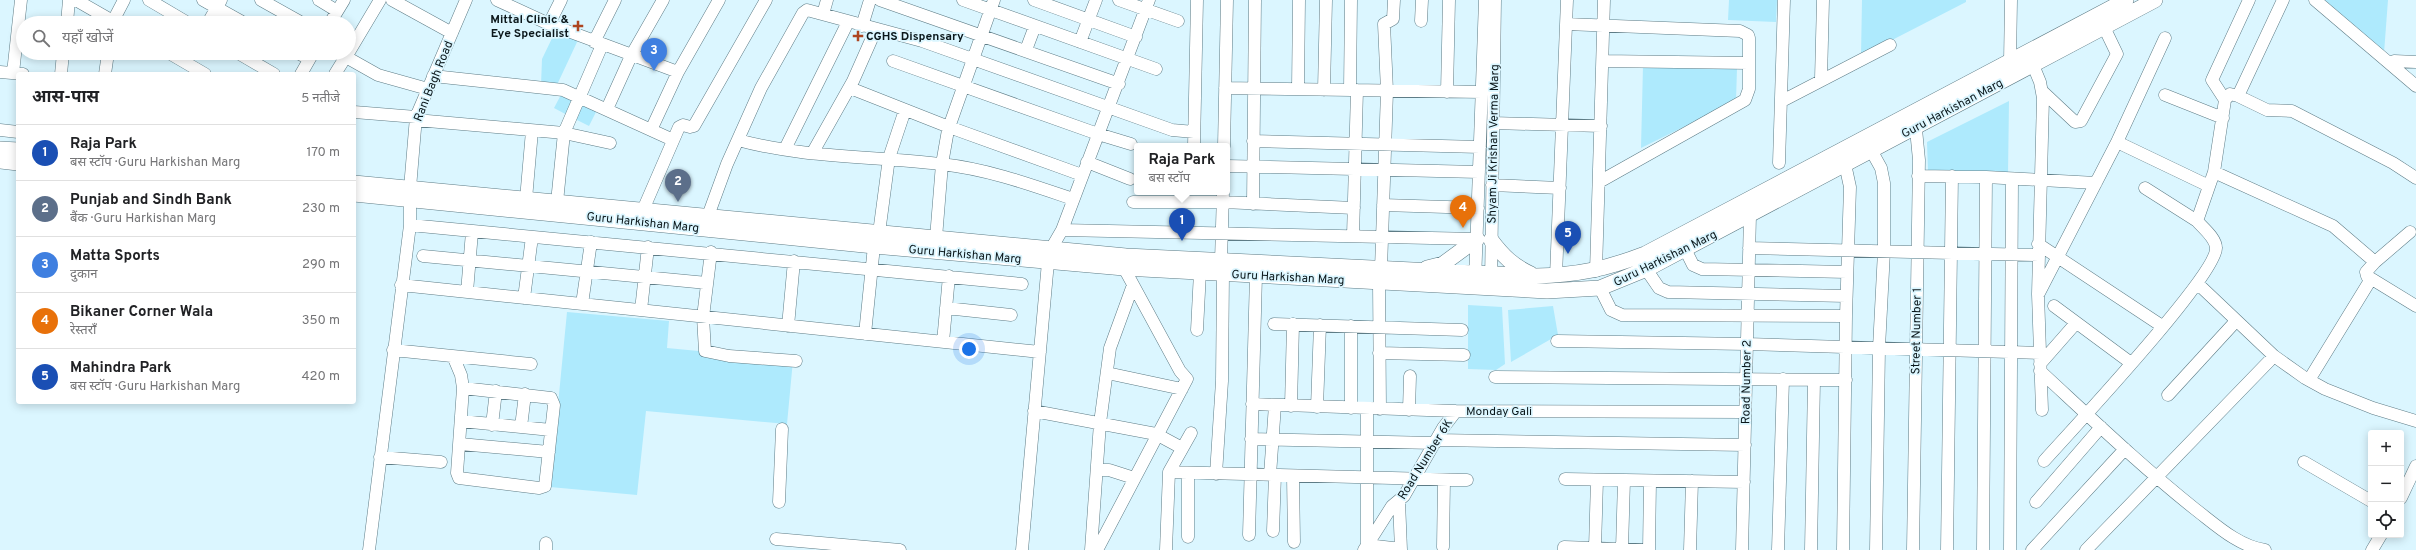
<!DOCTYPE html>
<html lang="hi">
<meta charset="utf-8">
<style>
:root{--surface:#fff;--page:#f2f2f2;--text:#202124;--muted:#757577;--line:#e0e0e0;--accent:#ad4621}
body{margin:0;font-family:Overpass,"Noto Sans Devanagari",sans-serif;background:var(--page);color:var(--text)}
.controls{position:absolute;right:12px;bottom:12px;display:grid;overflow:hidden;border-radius:4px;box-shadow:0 2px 10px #0003}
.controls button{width:36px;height:36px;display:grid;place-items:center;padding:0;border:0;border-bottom:1px solid var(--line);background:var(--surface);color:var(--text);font:20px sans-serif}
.you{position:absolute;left:969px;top:349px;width:14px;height:14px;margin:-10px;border:3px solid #fff;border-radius:50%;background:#1a73e8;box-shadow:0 0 0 6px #1a73e833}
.badge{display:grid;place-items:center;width:26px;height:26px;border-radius:50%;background:var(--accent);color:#fff;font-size:13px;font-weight:700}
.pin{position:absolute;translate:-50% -33px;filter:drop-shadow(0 1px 2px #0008)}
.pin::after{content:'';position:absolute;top:21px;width:14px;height:12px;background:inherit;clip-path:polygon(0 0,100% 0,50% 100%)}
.popup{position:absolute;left:1134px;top:143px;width:96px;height:52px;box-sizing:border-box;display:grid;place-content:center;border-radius:4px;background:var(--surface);filter:drop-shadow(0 1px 3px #0005);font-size:13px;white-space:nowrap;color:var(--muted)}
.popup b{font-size:15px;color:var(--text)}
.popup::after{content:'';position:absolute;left:50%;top:100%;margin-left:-8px;border:8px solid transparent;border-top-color:var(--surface)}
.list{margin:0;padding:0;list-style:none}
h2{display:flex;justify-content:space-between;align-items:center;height:52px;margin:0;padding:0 16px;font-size:17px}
h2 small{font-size:13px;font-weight:400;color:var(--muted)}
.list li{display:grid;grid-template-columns:26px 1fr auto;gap:12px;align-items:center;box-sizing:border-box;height:56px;padding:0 16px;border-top:1px solid var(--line)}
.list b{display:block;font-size:15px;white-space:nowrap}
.list p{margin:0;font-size:13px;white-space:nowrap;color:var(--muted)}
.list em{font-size:13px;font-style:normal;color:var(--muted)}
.icon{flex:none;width:22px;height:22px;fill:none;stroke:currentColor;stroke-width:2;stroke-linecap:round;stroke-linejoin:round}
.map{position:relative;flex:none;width:2416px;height:550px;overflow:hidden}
.search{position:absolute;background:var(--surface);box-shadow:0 2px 10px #0003;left:16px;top:16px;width:340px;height:44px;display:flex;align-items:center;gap:10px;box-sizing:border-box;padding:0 14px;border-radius:22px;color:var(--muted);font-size:15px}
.panel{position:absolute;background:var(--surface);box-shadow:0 2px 10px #0003;left:16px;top:72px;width:340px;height:332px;border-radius:4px}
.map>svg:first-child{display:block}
.green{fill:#aeeafd}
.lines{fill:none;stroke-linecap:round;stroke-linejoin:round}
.minor-casing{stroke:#5e7c86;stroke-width:13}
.major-casing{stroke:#5e7c86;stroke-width:16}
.minor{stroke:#fff;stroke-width:12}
.major{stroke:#fff;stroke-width:15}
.poi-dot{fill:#ad4621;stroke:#dbf6ff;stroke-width:1.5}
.labels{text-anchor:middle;stroke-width:3.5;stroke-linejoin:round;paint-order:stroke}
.poi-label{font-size:12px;font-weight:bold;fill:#0b171b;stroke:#dbf6ff;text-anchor:end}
.street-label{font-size:12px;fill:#0b171b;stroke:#dbf6ff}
</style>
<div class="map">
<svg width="2416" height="550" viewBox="0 0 2416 550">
<rect width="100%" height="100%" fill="#dbf6ff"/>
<path class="green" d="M1729,0H1777L1776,22L1728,20Z
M1862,0H1966V2L1861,56Z
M2325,0H2388L2384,53Z
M556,30L578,40L556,87L541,85L542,59Z
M1643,66L1737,68L1736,101L1641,148Z
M563,91L578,98L569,116L554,108Z
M582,100L598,108L589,126L573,118Z
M2009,101L2008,174L1928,172L1927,142Z
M1468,305L1502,307L1505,364L1496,370L1468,369Z
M1553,306L1558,335L1511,362L1508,310Z
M567,312L669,321L667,348L793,360L787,424L646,411L637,495L550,487Z"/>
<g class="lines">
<defs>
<path id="minor" d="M76,0L116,23
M149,0L188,23
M203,0L244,23
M261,0L302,23
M319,0L337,11
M392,0L452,33
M497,0L549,24L678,72
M880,0L1119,84
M963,0L1156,69
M1034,0L1136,37
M1119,0L1178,21
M2315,0L2416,86
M823,14L827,0
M1421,21L1422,0
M67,23L69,0
M112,23L124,0
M208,23L221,0
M330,23L344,0
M549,24L561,0
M1566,24L1740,31L1748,35L1749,38V89L1745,100L1599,182
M862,26L870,0
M594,42L615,0
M1080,42L1096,0
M1026,50L1035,26
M349,52L380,0
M169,53L205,74
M238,53L274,74
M298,53L309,59
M346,57L378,75L428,89
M893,61L1098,134L1131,144
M1603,61L1749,63
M2394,61L2416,62
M2010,62L2011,0
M2033,65L2040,82L2043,98L2038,294L2042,410
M0,72L23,74
M13,73L21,0
M61,74L63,53
M105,74L108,53
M301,74L313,53
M335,74L348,53
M433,76L563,90L673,140
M1821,79L1823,0
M850,88L949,127L1082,175
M1225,88L1482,92
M1298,89L1299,0
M1324,90L1326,0
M1350,90L1351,0
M2042,91L2075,122L2081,121L2117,54L2104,27
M1447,92L1449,0
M2165,95L2223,118
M2238,96L2267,110L2292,111L2393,163L2416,178
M2225,100L2212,80L2249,0
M1782,101L1890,45
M607,109L631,56L663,0
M354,112L416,117
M416,120L564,133L610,143
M1493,123L1601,126
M0,130L18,132
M651,130L678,72L719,0
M738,140C803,158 874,156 941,164C987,169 1029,184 1073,199
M1253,141L1480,147
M2117,142L2209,186
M1194,146L1197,0
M1224,146L1227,0
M785,149L848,22
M1871,150L1881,168L1884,183V251L1879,348L1876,550
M813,152L853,81L876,29
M1087,162L1130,179
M1779,163L1784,0
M1227,166L1479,172
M2214,172L2333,226L2375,262L2366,272L2367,276L2416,306
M1918,176L1986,177L2096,183
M1492,185L1560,188
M410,188L416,117L466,0
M2145,188L2197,221
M526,199L532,131
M557,202L564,133L602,45
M1133,202H1223L1354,208
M1253,204L1255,0
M1383,205L1478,208
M643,210L679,127L683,125L690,127L694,126L766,0
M708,216L727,164L761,88L803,13L807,10L922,41L1172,130L1194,132
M410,225L1022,284
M1062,230L1477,239
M879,233L889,158L905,110
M1353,236L1357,90
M936,238L942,164L948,130L994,0
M2038,244L2162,326
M1749,248L2038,255
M1051,249L1062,230L1149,0
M1685,249L1693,265L1702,269L1847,272
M711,252L703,317L705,351L729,356L796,361
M423,256L707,283
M1221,261L1223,192
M2375,262L2410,232
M1381,269L1387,91L1384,24L1393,19L1394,0
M1646,269L1659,288L1668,292L1846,296
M1596,271L1604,0
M1556,276L1567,0
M1379,282L1380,409
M1475,282L1485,0
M1491,283L1495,0
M2198,284L2274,356L2305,378L2325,389L2373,408L2416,421
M401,285L1040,352
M1600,288L1611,310L1622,315L1846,316
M467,292L472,232
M2039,293L2117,142L2165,38
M524,298L532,237
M582,304L591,242
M2054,306L2131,363
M946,308L1011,315
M641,310L648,247
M1274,324L1462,330
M788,326L794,261
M1197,330L1200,272
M865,334L874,246
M1557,341L1747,344L2040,353
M943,342L949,276
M393,350L531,364
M1379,353L1464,355
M453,356L461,375L463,388L457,473L459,478L539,488L545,486L554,405L551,398L463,388
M2040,364L2076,323
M2040,371C2091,418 2141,466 2195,509C2216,525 2238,546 2265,550
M1107,373L1182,389
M1495,377L1846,380
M2309,380L2371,279
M2168,395L2236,321
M1252,404L1456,411L1745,412
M1291,406L1293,324
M1317,407L1320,325
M1351,408V326
M1409,410L1410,376
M1034,411L1156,434L1182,448
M461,421L551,430
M492,425L496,391
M521,427L525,394
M1251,439L1435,443
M1436,440L1745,445
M460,444L549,452
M380,457L441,462
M2044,461C2070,432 2217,275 2216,248C2216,238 2203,228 2197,221L2214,172L2225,100L2230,94L2238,96L2283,0
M2304,462L2371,501
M1097,470H1109L1134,478
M1169,472L1467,480
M1216,474L1222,381L1223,273
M1270,475L1275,405
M1293,476L1294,542
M1565,479L1744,482
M2401,498L2416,466
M1399,501L1401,550
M779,502L782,429
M2036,502L2101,427
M1273,531L1275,475
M1249,535L1256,275
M1188,537V473
M776,539L900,550
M1367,545V409
M1367,545L1401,549
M1443,547L1444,480
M1595,548L1597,480
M1622,549L1624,480
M369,550L410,225V199
M546,550V543
M1022,550L1048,262
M1091,550L1100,423L1110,348L1133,285
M1097,550L1187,379L1180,371L1124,268
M1166,550L1169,472L1191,433
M1364,550L1392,506L1404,496L1443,428L1456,411
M1564,550V547L1649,550
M1649,550L1650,481
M1690,550L1692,481
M1742,550L1750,215
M1778,550L1783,379
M1811,550L1814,380
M1843,550L1846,316L1850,187L1845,164
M1913,550L1919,160L1915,119
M1947,550L1952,176
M1983,550L1986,177
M2010,550L2012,179
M2032,550L2125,449
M2086,550L2274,356
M2372,550L2381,535"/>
<path id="major" d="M0,149L18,150
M0,161L18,163
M354,183L1126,256L1536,276C1577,275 1606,269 1645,254L2126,0
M354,194L874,246L1124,268L1547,291L1600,288L1649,268L2155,0
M1491,240C1503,256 1513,266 1531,274
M1427,268L1443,264L1477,239"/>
</defs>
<use href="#minor" class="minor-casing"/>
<use href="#major" class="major-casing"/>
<use href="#minor" class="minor"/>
<use href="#major" class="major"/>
</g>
<g class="poi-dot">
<path d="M576 20h4v4h4v4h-4v4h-4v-4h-4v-4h4z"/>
<path d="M856 30h4v4h4v4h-4v4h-4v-4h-4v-4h4z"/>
</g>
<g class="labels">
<g class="poi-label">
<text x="569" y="23">Mittal Clinic &amp;<tspan x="569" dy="14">Eye Specialist</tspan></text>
<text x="866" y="40" text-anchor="start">CGHS Dispensary</text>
</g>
<g class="street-label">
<text transform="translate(433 81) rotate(-68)" y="4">Rani Bagh Road</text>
<text transform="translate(1952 108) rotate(-28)" y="4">Guru Harkishan Marg</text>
<text transform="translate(1493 144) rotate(-89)" y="4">Shyam Ji Krishan Verma Marg</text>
<text transform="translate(643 222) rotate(6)" y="4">Guru Harkishan Marg</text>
<text transform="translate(965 254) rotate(5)" y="4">Guru Harkishan Marg</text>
<text transform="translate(1665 258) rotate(-26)" y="4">Guru Harkishan Marg</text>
<text transform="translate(1288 277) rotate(3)" y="4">Guru Harkishan Marg</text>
<text transform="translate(1916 331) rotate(-89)" y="4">Street Number 1</text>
<text transform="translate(1746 382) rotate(-89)" y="4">Road Number 2</text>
<text x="1499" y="415">Monday Gali</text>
<text transform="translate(1425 459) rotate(-58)" y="4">Road Number 6K</text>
</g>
</g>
</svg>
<div class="controls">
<button>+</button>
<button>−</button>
<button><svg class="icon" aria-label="locate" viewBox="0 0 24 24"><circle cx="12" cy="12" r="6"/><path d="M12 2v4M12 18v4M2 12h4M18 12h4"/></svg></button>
</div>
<div class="you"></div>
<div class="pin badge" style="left:1182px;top:241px;background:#1a4fb4">1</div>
<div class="popup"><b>Raja Park</b>बस स्टॉप</div>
<div class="pin badge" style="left:678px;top:202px;background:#5c6f8a">2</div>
<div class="pin badge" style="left:654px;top:71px;background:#3f7fe0">3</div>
<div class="pin badge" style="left:1463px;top:228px;background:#e8710a">4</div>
<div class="pin badge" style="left:1568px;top:254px;background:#1a4fb4">5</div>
<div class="search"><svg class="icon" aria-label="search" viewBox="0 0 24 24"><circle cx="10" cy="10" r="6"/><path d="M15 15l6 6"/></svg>यहाँ खोजें</div>
<section class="panel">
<h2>आस-पास<small>5 नतीजे</small></h2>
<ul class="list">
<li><span class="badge" style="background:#1a4fb4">1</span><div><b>Raja Park</b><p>बस स्टॉप · Guru Harkishan Marg</p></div><em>170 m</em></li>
<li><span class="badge" style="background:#5c6f8a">2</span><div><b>Punjab and Sindh Bank</b><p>बैंक · Guru Harkishan Marg</p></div><em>230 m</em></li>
<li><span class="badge" style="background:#3f7fe0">3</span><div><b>Matta Sports</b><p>दुकान</p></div><em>290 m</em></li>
<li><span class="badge" style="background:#e8710a">4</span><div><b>Bikaner Corner Wala</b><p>रेस्तराँ</p></div><em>350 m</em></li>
<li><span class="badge" style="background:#1a4fb4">5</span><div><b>Mahindra Park</b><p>बस स्टॉप · Guru Harkishan Marg</p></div><em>420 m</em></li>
</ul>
</section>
</div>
